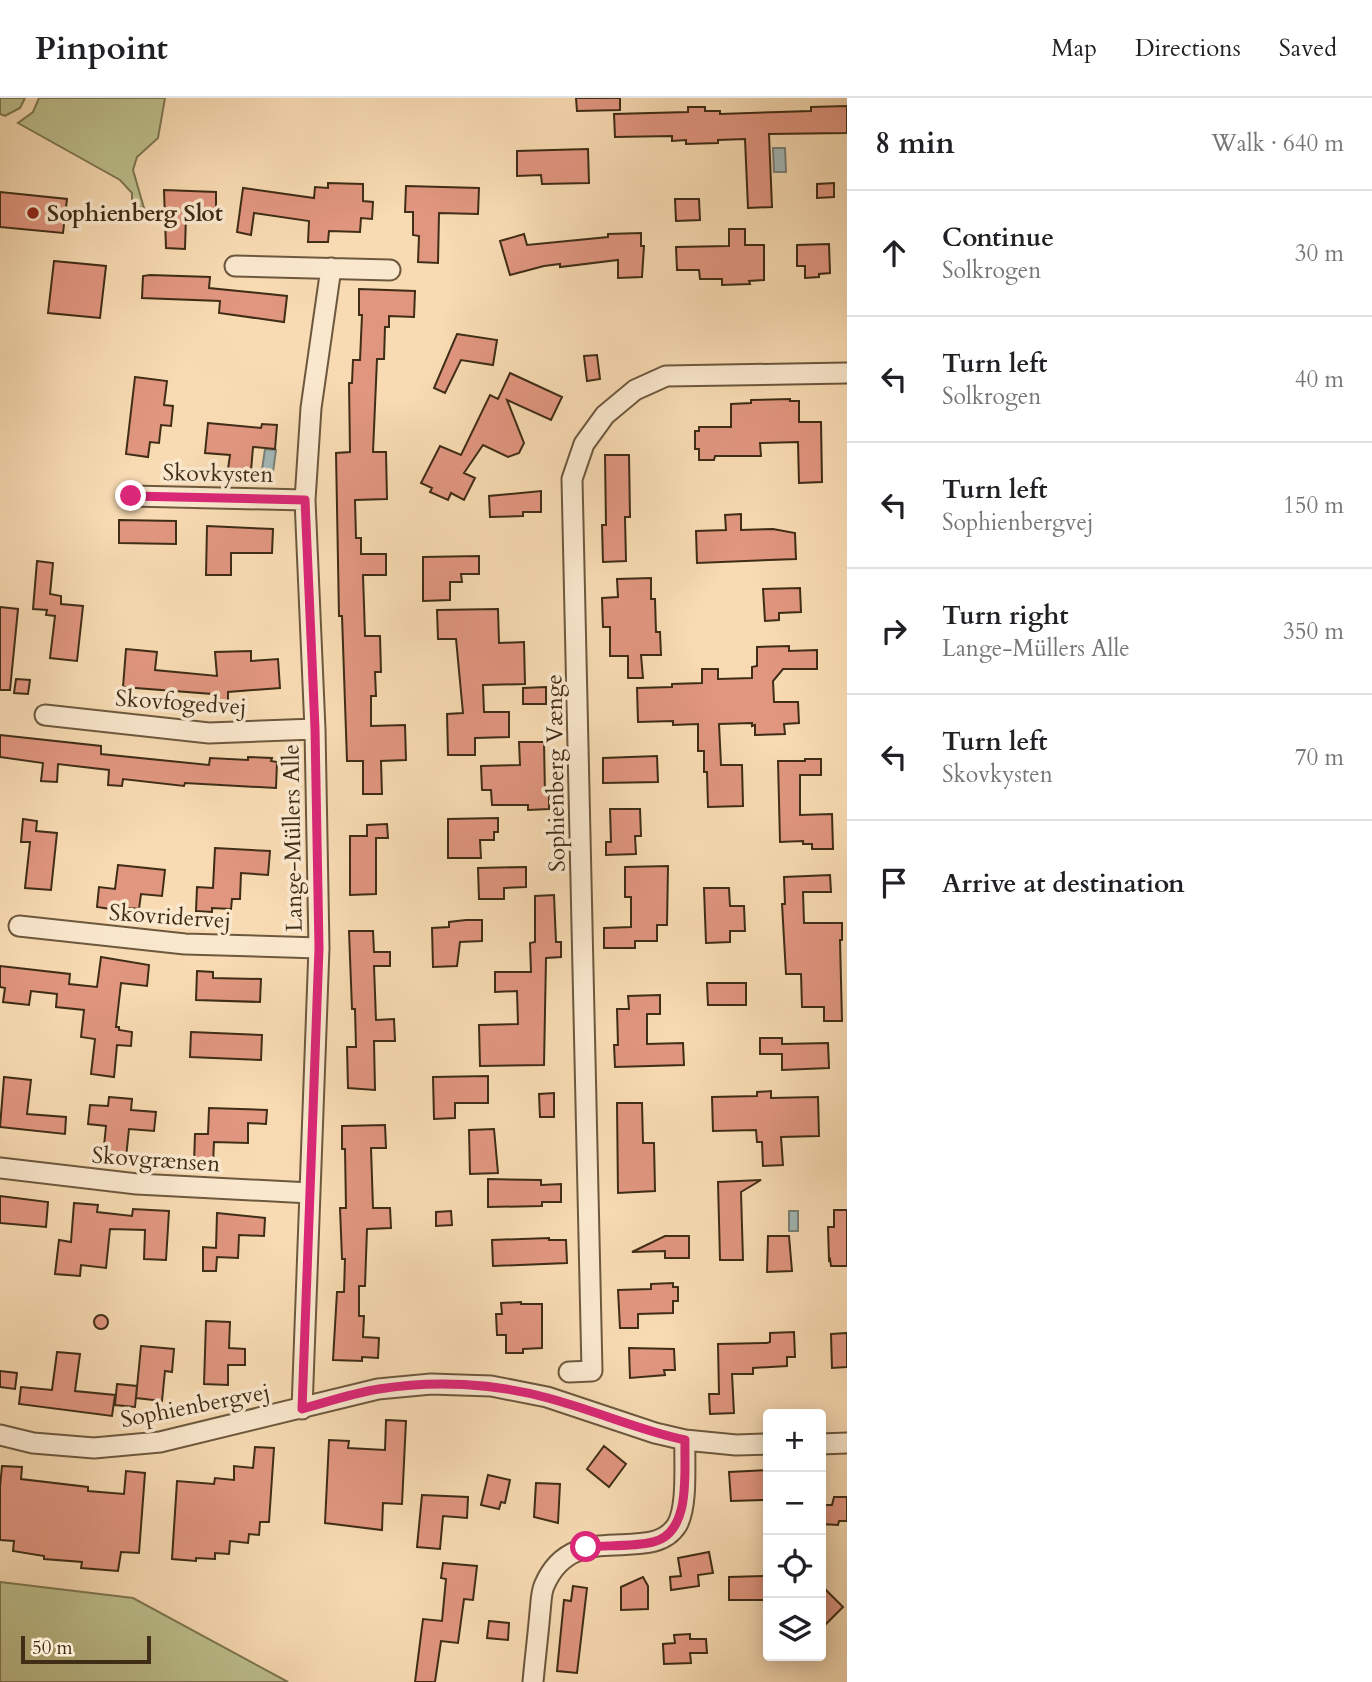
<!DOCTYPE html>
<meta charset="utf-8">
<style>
:root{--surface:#fff;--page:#f6f6f6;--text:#202124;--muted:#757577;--line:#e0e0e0}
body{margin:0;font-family:Cardo,serif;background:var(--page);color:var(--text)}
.controls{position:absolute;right:21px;bottom:21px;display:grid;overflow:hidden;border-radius:7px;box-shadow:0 4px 18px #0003}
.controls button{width:63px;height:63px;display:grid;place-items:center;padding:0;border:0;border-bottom:2px solid var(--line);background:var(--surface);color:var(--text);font:35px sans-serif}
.scale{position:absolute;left:21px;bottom:18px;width:130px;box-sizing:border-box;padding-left:7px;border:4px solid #3f2d16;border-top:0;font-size:19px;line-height:24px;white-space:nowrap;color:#3f2d16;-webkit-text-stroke:5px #fae8ce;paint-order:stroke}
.stop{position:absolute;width:21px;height:21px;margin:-16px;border:5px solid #db2777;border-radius:50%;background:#fff}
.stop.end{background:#db2777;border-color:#fff;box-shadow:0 2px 7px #0008}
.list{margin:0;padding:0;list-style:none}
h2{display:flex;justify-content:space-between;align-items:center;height:91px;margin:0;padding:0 28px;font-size:30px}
h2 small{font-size:23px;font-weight:400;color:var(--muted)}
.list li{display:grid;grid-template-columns:46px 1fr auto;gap:21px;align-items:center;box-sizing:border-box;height:126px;padding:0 28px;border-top:2px solid var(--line)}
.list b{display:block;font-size:26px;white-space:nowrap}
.list p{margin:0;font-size:23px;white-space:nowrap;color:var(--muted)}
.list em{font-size:23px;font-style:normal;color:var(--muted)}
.icon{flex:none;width:38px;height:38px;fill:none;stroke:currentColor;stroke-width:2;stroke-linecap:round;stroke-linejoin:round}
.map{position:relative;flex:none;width:847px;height:1584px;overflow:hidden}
header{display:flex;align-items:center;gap:42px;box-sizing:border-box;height:98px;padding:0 35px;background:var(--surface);border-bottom:2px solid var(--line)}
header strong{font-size:33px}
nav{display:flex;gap:38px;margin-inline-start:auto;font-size:24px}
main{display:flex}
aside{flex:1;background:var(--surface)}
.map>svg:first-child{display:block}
.green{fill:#bdc08d;stroke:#7e7652;stroke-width:2}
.water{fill:#a2b8b8;stroke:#7a8077;stroke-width:2}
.building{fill:#e19680;stroke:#3f2d16;stroke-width:2}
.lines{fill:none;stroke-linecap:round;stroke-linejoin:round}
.street-casing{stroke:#6d583d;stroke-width:23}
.street{stroke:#fae8ce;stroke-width:19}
.route{stroke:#db2777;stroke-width:9}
.poi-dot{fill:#8f2418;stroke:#fae8ce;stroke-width:2.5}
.labels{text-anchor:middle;stroke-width:7;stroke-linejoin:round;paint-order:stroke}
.poi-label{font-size:23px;font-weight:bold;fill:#3f2d16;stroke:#fae8ce;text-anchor:start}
.street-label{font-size:23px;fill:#3f2d16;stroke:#fae8ce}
</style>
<header>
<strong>Pinpoint</strong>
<nav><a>Map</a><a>Directions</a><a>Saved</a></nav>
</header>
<main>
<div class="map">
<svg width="847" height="1584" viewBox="0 0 847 1584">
<rect width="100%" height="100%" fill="#f8dbb3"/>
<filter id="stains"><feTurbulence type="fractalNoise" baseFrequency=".00286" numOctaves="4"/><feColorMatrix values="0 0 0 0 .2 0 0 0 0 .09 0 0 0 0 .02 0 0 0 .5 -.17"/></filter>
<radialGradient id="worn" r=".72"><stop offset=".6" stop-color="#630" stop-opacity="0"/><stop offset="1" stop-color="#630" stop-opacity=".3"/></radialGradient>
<path class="green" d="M0,0H25L20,10L5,18L0,16Z
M39,0H165L158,40L137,59L133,72L144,110L132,107V95L120,82L18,25L33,14Z
M0,1484L133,1500L288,1584H0Z"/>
<path class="water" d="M773,50H785L786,74H774Z
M265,351L276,352L273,374L262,372Z
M789,1113H798V1133H789Z"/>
<path class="building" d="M576,0H620V12L577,13Z
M847,8V35L769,36L772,109L748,110L745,41L718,42V45L686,46V42L672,43V38L615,39L614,16L688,14V9H705V13H720V16L811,13V9Z
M588,51L589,85L542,86L541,77L517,78V53Z
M328,85L363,86V103L373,104L372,121L361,120L360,134L329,133L328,144H308L309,123L254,115L251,137L237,134L243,90L314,100L315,89L328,90Z
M834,85V99L817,100V86Z
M406,88L479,90L478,116L439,115L438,165L418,164L419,138L413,137V114H405Z
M164,92L216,94V118L186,117L185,151L166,150Z
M0,94L67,101L63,135L0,129Z
M675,101H699L700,122L676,123Z
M729,131H745V147H764V182L749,183L750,186L722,187V181H700L699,172H677L676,149L729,148Z
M641,135V148H644L642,179L618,180V162L560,169V166L544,168L510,177L500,143L524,136L527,147L608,139V136Z
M829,146L830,175L819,176V179L805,180V168H797V147Z
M54,163L106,168L100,220L48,215Z
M150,177L210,179L209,190L287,198L284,224L219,215L220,203L142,200L143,178Z
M359,191L415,193L414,219L389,218V229H385L384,261H377L373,354H386L387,401L355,402L356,440H361V456H386V477H363L365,538H380L381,574H375L376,598H371V628L405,627L406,662L381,663L382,696H363V663H347L342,518H339L336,355L350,354L349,285H352L353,262H360L362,217H359Z
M457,236L497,242L493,267L461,262L445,295L434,290Z
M597,257L600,281L587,283L584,258Z
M510,275L562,299L551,322L507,302L524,345L519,355L508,359L483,347L464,375L475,380L464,402L451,395L448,402L430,394L432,390L421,385L440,348L461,357L490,297L498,301Z
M135,279L167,283L164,307L173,308L171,328L161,327L159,345L150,344L148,359L126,356Z
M790,301V303H799V324H821L822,384L799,385L798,344L760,345L761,358H715L714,362H699V351H695V333H699V329H731V306L751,305V302Z
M208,325L261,330L262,326L277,327L275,351L253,349L251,373L228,371L230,357L205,355Z
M605,357H629L630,419H625L626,463L603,464L602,427H606Z
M541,393V414H523V418L490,419L489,398Z
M741,416V432L773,431L795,435L796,461L697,465L696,433L726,432L725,417Z
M119,422L176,423V446L119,445Z
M207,428L273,431L272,455H231V477H206Z
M479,458V476H461L462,484H450V502L423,503V459Z
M37,463L53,465L50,496L61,498V506L83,508L77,563L50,560L55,518L46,517L47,512L33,511Z
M651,480V501H655L656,534H660L661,557H641L643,580H628V558H610V529H603L602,500L618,499L617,481Z
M800,490L801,514L779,515V522L765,523L763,491Z
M0,509L18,511L10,592H0Z
M498,511L499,545L524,544L525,586L483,587L484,614H509V639L475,640V657H448L447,616L463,615L456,541H438L437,512Z
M789,548V553L817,552V571H783L773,583L774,604H798L799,625L784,626L785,636L755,637V627L752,628V625L719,626L721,667H742L743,708L708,709L707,674H704V653H698V626L673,627V623L638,624L637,590L672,589V586L702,585V571H718V581L752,580V569L757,568V549Z
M126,551L157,554L155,572L217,578L215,554L251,553V563L278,561L280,590L228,594V603L212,604V596L123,589Z
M16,581L30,582L28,596L14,595Z
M546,589V606H523V590Z
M0,637L101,648V656L209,667L210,660L248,662V659L272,660L271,663L277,664L276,690L185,685L184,688L123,681L122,688L108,687L109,672L58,666L57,684L41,683L43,665L0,659Z
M519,644H544L545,697H549V711L528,712V707H492L491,692H482L481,668L520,667Z
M657,658L658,684L603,685V660Z
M805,661H821V677H800V717L832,716L833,751H812V746H803V743L780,744L778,663H805Z
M610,711H640L641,738H635L636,756L606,757V744H611Z
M498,720V734H494V742H480L481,760H448V721Z
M23,721L37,723L36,733L57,735L51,792L25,790L30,744H21Z
M387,726L388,740H376V796L350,797V738H367V727Z
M215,750L270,753L268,777L241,775L240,801H232L231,811L212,810V814L196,813L197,789L213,790Z
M118,767L165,772L162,798L141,796L139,811L111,808V811L97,809L99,789L115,791Z
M668,768L667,827H657V843H635V850H604V830L631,829V799H625V769Z
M526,769V789L504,790V801H479L478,770Z
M830,777L831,794H803L804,825H842V842H840L842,923H824V909H802L801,876H786L782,806H785L784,779Z
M704,790H729L730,808H744L745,833H730V844L706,845Z
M554,797L556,844H561V859L546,860L544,967L480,968L479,927L518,926L517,893L495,894V874H531L530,845L535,844V798Z
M466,822H482V843L460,844L457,868L433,869L432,830L449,829V824Z
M349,833H373L374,854H390V868H374L376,922L394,921L395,943H374L375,992L348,990L347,949H356L355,911H352Z
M101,859L149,867L147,888L121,885L116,929H119V932L132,934L131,948L117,947L114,979L91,976L95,941L81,939L84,912L56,909L57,896L31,893L29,907L3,904L5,890L0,889V868L70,876L69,886L97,889Z
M197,873L213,874V880L261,881L260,904L196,902Z
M707,885H746V907H708Z
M660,897V916H647V946L683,945L684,967L615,969L614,947H618L617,911H629L628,898Z
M191,934L262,937L261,962L190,959Z
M760,940H782V946L828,945L829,970L782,972V956H760Z
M488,978V1005H455V1020L434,1021L433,979Z
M4,979L31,982L27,1016L66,1019L65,1036L0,1029Z
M771,993V1000L818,999L819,1038L781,1039L783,1067L763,1068L762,1044H757L756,1032L713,1033L712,999L757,998V994Z
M554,995V1019H540L539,996Z
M109,999L132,1001L131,1012L156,1014L154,1033L129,1031L126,1060L103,1058L106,1028L88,1026L90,1007L108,1008Z
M617,1005H642L643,1045H654L655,1093L618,1095Z
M209,1010L267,1012L266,1026L248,1025V1045L214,1044L213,1066L194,1065L195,1036H208Z
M385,1027L386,1050H371L373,1110H390L391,1130L367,1131L365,1188H359V1218H364L363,1239L379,1240L378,1260L362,1259V1263L333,1262L337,1194H344L345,1161H342L340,1110H346L345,1051H342V1028Z
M494,1031L498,1075L470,1076L469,1032Z
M488,1081L541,1082V1087L561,1086V1104H542V1108L488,1109Z
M761,1082L741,1094L743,1162H720L718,1084Z
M0,1098L48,1104L46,1129L0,1125Z
M74,1105L98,1107L97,1114L132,1118L133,1111L169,1113L166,1162L144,1161L145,1132L110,1131L106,1170L81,1167L80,1178L55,1176L59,1142L71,1144Z
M834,1112H847V1168H831L830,1161L829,1162L828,1129H834Z
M451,1113L452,1127L436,1128V1114Z
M217,1115L265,1120L264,1138L239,1137L238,1160L217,1159L216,1173H203V1149L216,1150Z
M665,1138H689V1160H665V1153L632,1154Z
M768,1138H789L792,1173L767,1174Z
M549,1140V1142H566L567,1165L493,1168L492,1142Z
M673,1185V1189H678V1203H673V1215L638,1216V1230H620L618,1192L651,1191V1186Z
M521,1204V1206H542V1250L523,1251V1255H506V1237H497L496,1216H502L501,1205Z
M94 1224a7 7 0 1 1 14 0a7 7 0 1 1-14 0Z
M206,1223L230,1224L229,1250L245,1251V1267H228V1287L204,1286Z
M794,1234L795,1259H787V1268L753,1270V1276H732L734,1315L710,1316L709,1296H719L718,1246L767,1245L770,1244V1235Z
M847,1235V1269L832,1270L831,1236Z
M141,1248L174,1251L172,1274L165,1273L162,1303L136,1300Z
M629,1250L674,1251L675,1272H664L665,1277L630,1280Z
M57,1254L80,1256L75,1293L115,1297L112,1318L19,1306L21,1289L52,1292Z
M0,1273L17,1275L15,1291L0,1289Z
M117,1286L137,1288L135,1309L115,1307Z
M386,1322L406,1323L402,1406L383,1405L382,1432L325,1425L329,1342L349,1343L348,1350L385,1352Z
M604,1348L626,1366L609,1389L587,1371Z
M255,1349L274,1350L269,1424H260L259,1437L249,1436L248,1445L230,1443L229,1456L215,1455V1461L196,1460V1463L172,1461L177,1383L214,1386L215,1380L234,1382V1368L253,1370Z
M2,1368L22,1369L21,1381L88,1389V1393L124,1396L126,1373L145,1375L139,1455L121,1454L118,1473L81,1470L82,1464L44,1461V1458L13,1453L14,1443L0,1442V1389Z
M768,1372V1402L731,1403L729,1374Z
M488,1377L510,1382L505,1405L501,1404L499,1411L481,1407Z
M536,1385L560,1386L558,1425L534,1419Z
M422,1397L468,1399L467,1420L443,1418L440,1451L417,1449Z
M834,1399H847V1423H839L838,1427L821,1426V1407H832Z
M709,1454L713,1475L698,1477L699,1488L671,1492L670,1479L681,1478L678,1460Z
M443,1465L477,1468L473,1502L464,1501L458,1545L441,1543L435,1584H415L423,1521L442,1523L446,1481L441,1480Z
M768,1478V1502H729V1479Z
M643,1479L648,1488V1511L621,1512V1489Z
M821,1487L843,1509L821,1531Z
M573,1488L587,1490L577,1575L557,1573L564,1502L571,1503Z
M489,1523L509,1525L508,1542L487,1540Z
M690,1536V1541H706L707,1555H690L691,1565L664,1566L663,1546L675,1545L674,1537Z"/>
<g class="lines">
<defs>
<path id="street" d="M235,168L390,172
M131,398L305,402
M45,617L209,635L315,631
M19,828L185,846L319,850
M0,1070L137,1086L310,1095
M569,1274L592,1273L572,381L584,346L605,317L635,292L666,278L847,275
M302,1311L319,850L315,631L305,402L311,310L331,170
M0,1337L33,1345L94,1350L160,1344L378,1291L431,1286L491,1288L547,1299L655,1335L685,1342L736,1347L768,1346
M821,1346L847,1345
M533,1584C535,1561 538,1538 540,1514C541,1506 541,1495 544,1488C573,1418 651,1469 677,1427C688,1408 684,1364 685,1342"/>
</defs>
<use href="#street" class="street-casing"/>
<use href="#street" class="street"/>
</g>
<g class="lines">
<path class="route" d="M131,398L305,402L315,631L319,850L302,1311C327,1304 353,1295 379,1291C434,1282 494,1285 548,1300C594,1312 638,1332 685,1342C684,1373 692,1435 653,1444C632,1449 608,1447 586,1449"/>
</g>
<circle class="poi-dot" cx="33" cy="115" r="7"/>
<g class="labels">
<g class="poi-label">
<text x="47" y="123">Sophienberg Slot</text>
</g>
<g class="street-label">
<text transform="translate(218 375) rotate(1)" y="8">Skovkysten</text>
<text transform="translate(181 604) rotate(4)" y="8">Skovfogedvej</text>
<text transform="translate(555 675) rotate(-91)" y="8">Sophienberg Vænge</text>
<text transform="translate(292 740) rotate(-91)" y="8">Lange-Müllers Alle</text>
<text transform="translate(170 818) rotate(4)" y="8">Skovridervej</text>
<text transform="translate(156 1061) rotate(4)" y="8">Skovgrænsen</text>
<text transform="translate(195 1307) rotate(-11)" y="8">Sophienbergvej</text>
</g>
</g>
<rect width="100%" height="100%" filter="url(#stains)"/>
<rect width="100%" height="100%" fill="url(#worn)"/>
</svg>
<div class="controls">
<button>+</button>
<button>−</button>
<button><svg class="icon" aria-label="locate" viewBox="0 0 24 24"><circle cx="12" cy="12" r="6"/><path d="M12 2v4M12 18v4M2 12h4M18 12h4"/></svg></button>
<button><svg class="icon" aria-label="layers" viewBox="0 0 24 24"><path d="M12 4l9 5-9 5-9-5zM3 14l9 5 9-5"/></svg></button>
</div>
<div class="scale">50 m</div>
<div class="stop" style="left:586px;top:1449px"></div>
<div class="stop end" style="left:131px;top:398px"></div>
</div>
<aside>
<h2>8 min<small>Walk · 640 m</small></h2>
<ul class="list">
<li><svg class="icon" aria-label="ahead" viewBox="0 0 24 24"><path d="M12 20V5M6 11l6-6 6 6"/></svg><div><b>Continue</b><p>Solkrogen</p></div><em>30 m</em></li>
<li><svg class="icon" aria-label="left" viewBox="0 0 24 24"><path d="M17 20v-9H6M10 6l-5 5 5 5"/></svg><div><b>Turn left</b><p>Solkrogen</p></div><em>40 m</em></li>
<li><svg class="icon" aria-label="left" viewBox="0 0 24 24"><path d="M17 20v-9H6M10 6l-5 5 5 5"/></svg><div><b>Turn left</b><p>Sophienbergvej</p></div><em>150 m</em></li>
<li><svg class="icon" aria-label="right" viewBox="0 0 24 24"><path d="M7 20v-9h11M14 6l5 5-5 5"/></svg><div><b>Turn right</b><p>Lange-Müllers Alle</p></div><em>350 m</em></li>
<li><svg class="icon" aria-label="left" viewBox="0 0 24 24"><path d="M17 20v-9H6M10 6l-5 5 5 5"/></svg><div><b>Turn left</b><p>Skovkysten</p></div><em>70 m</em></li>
<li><svg class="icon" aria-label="arrive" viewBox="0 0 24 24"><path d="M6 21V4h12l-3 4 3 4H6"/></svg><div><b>Arrive at destination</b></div></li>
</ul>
</aside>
</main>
